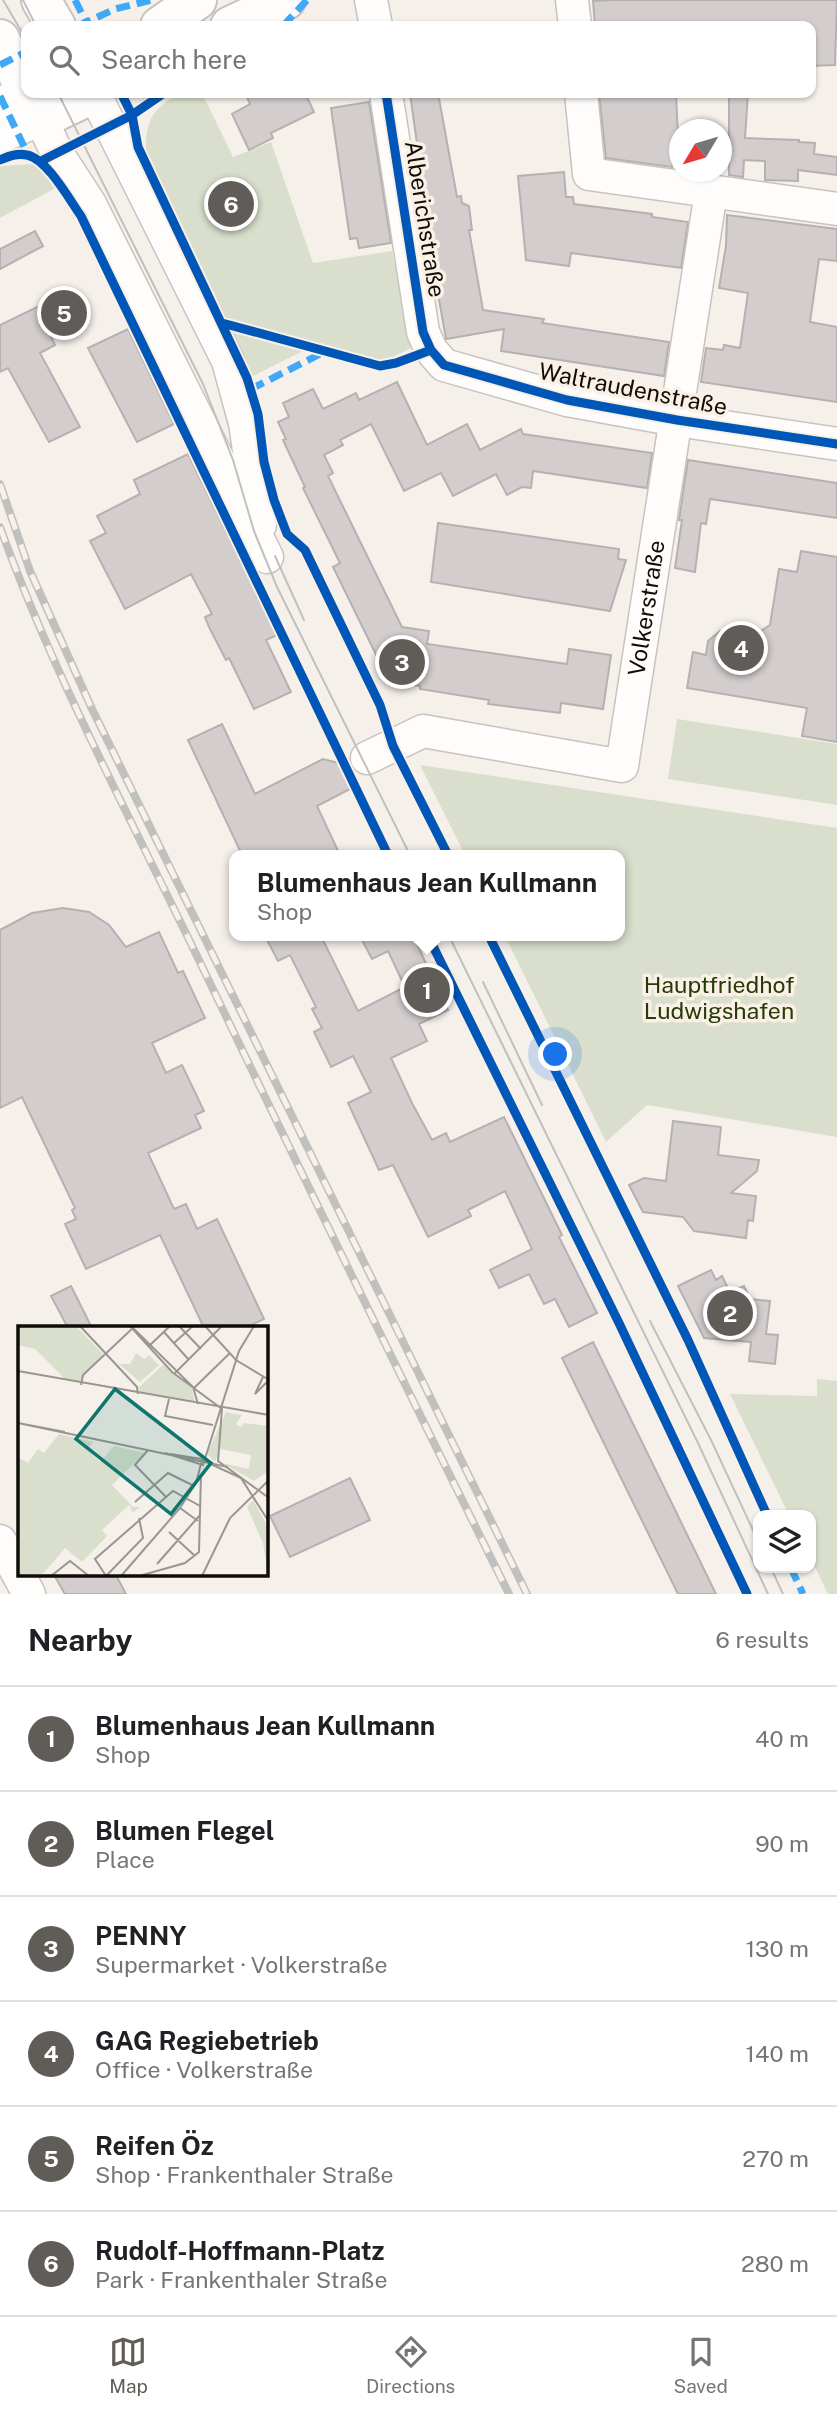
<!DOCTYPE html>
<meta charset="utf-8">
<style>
:root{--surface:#fff;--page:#f6f6f6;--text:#202124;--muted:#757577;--line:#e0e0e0;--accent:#605c58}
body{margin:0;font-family:"Public Sans",sans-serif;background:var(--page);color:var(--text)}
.controls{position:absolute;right:21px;bottom:21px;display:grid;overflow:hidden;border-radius:14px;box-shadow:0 2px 5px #0004}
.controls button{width:63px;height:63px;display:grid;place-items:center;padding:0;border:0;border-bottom:2px solid var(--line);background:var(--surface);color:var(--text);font:35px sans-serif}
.compass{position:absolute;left:669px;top:119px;width:63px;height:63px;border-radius:50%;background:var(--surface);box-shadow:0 2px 5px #0004;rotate:232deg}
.you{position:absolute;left:556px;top:1055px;width:24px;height:24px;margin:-18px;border:5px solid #fff;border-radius:50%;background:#1a73e8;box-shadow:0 0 0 10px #1a73e833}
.badge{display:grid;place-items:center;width:46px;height:46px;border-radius:50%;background:var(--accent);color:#fff;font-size:23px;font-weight:700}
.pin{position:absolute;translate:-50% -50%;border:4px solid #fff;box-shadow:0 2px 7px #0006}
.popup{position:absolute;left:229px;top:850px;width:396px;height:91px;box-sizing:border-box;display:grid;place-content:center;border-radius:14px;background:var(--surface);filter:drop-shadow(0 2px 5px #0005);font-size:23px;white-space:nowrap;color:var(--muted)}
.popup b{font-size:26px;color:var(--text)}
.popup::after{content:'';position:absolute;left:50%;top:100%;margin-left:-14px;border:14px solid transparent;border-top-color:var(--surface)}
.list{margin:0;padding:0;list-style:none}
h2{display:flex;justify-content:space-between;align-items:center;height:91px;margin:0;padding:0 28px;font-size:30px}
h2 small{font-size:23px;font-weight:400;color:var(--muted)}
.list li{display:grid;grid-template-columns:46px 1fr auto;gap:21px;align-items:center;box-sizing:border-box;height:105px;padding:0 28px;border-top:2px solid var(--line)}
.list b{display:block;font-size:26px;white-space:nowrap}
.list p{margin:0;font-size:23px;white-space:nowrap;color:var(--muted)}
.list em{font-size:23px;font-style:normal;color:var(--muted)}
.icon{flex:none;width:38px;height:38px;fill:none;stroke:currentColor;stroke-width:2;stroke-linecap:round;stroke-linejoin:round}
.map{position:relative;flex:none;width:837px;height:1594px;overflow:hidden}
.search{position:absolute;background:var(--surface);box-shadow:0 2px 5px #0004;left:21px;right:21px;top:21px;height:77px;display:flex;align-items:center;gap:18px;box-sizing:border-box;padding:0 24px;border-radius:14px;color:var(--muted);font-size:26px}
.sheet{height:721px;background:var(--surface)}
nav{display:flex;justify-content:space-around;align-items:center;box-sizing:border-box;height:98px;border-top:2px solid var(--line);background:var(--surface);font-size:19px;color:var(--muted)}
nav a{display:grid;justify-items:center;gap:4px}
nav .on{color:var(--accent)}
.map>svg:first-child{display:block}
.green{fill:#d9dfcc}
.building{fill:#d3cecd;stroke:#b6b1b1;stroke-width:2}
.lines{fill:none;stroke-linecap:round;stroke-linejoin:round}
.minor-casing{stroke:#c8c3bf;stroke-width:35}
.major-casing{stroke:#c8c3bf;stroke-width:42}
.minor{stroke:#fefdfc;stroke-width:32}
.major{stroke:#fefdfc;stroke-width:38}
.tram{stroke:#c0c0be;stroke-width:2}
.rail-casing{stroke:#c0c0be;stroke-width:8}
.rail{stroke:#fbf0e6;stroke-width:5;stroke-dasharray:16;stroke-linecap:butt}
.quiet{stroke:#3fa9f5;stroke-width:7;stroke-dasharray:14 7;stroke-linecap:butt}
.cycleway-casing{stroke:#fbf0e6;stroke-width:13}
.cycleway{stroke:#0057b8;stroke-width:9}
.labels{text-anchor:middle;stroke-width:7;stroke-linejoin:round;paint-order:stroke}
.street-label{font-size:23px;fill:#100d09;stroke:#fbf0e6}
.park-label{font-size:23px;fill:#263a08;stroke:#fbf0e6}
.inset-road{fill:none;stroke:#9a9591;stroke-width:2}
.view{fill:#0f766e;fill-opacity:0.15;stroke:#0f766e;stroke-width:3.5}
.inset-edge{fill:none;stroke:#100d09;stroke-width:3.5}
</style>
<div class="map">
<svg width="837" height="1594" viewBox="0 0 837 1594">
<rect width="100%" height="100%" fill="#f6f0eb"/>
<path class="green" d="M181,93H202L233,157L271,142L313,263L392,251L411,348L393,357L378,360L319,343L251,377L146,152C145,121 153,107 181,93Z
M33,164L63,184L0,218V166Z
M677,719L837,744V805L668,779Z
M420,765L837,828V1137L647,1105L606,1142L505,936H620V855H465Z
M817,1379L837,1381V1594H828L811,1559V1515H789L730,1394L817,1396Z"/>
<path class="building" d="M613,0H837L835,65L811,66V26H595L593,1Z
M245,93H305L314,112L271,133L273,138L249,150L232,114L250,104Z
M410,93H438L457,197L461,196L462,203L469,206L472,230H469L483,310L544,319L542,323L669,342L664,376L501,351L504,329L446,339L422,203L425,202Z
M599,93H676L678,138L672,167L606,158Z
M729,93H748L745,138L799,140V142L815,143L814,154L837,157V175L798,170V181L765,180V161L744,160L743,177L729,175Z
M369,102L391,243L359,248L357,238L350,239L331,108Z
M564,172L566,197H573L574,204L652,214V217L688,222L681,268L571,253L569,266L526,260L518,176Z
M727,215L837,229V261L819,259L810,322L837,327V402L701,382L706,348L723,350L724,345L740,348L748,293L719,288L726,246Z
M35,231L43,246L0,269V249Z
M37,307L55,345L40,353L80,427L49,442L8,368L0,372V325Z
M128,329L174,424L137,442L88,348Z
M397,382L427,445L467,424L480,450L521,429L523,434L652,453L647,488L533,471L531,488L522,487L507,495L496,474L453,496L441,473L404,491L371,424L340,440L343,445L324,455L333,473L328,476L402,627L429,631L427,644L567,664L569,649L611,655L603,709L561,703L560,713L488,704L489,700L420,689V686L389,681L333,567L340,563L303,488L305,487L283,440L286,439L278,422L289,417L283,403L313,389L323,409L356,393L359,400Z
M188,454L277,635L266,640L291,692L254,709L229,658L226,660L209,627L205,617L212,614L191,574L125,609L90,541L106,533L97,516L140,494L134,480Z
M688,460L837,483V518L710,499L706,524L701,523L695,572L675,568L682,520H679Z
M438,523L619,549L618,559L626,560L610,611L431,582Z
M801,551L837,557V742L802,736L807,708L687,688L693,652L706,655L708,641L720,631L750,638L770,625L779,569L797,572Z
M222,724L255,794L323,759L339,763L352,788L317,806L340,855H242L188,740Z
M63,908L89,912L109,925L126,947L159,932L178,973L183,971L205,1018L152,1043L166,1073L182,1065L204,1111L195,1115L201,1128L148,1153L174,1209L186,1204L197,1229L217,1219L264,1319L245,1328H204L160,1235L86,1269L65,1224L76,1219L72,1210L75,1208L22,1097L0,1108V930L32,913Z
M265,936H321L358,1011L405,987L388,951L372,959L360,936H419L414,938L448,1010L419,1024L427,1041L391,1058L412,1103L432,1140L446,1133L450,1142L504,1117L562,1235L559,1237L597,1313L569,1327L555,1299L544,1304L529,1274L499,1288L490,1270L532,1249L505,1191L468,1210L471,1216L428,1237L393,1165L379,1170L348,1103L371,1092L353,1056L331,1067L314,1032L322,1028L312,1009L316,1007L290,955L278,961Z
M673,1121L721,1127L718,1155L759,1160L757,1171L731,1193L756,1196L753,1221L748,1220L746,1238L694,1231L683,1217L643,1212L629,1185L644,1178L666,1181Z
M711,1270L716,1280L722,1276L730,1292L744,1286L750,1299L770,1301L766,1334L778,1335L775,1364L749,1361L751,1342L704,1338L678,1286Z
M71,1286L92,1328H68L51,1296Z
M593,1342L661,1481L716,1594H678L562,1358Z
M350,1478L370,1520L290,1557L270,1516Z
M54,1575H116L126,1594H65Z"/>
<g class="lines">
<defs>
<g id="minor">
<path d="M371,0L376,26"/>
<path d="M572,0L575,26"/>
<path d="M94,93L228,361L245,423L260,525"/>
<path d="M386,93L423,332L431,350L444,365L567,400L677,420L837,444"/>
<path d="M581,93L589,174L837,209"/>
<path d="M0,104L26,91"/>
<path d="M0,137L41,119L57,153L90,204L267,557"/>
<path id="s1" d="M367,758L423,731L622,766L711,192"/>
<path d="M0,1541L29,1594"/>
</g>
<path id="major" d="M41,0L56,26
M160,26L197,0
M230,26L286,0
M0,39L26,91
M27,93L41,119L95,93"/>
</defs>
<use href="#minor" class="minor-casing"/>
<use href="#major" class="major-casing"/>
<use href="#minor" class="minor"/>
<use href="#major" class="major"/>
<path class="tram" d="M3,0L26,39
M23,0L36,26
M58,93L203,384L233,460L254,531L277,587L410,855
M275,556L304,620
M449,936L698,1443L768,1594
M483,982L542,1105
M650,1321L712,1442L758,1541
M771,1568L783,1594"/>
<defs>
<path id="rail" d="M0,484L30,571L92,709L527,1594
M0,527C53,674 128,813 196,954C299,1168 403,1382 509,1594"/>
</defs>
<use href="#rail" class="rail-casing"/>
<use href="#rail" class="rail"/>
<path class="quiet" d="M75,0L88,26
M78,26L115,9L152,0
M283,26L307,0
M0,65L26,52
M0,96L28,155
M251,389L326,351
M791,1568L803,1594"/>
<defs>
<path id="cycleway" d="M121,93L132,115L138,147L247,378L258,414L264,462L274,500L287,534L305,550L380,705L393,746L448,855
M386,93L423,332L431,350L444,365L567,400L677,420L837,444
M0,160C9,156 17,153 27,155C47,159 69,199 81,216L388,855
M41,161L132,115L164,93
M222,323L380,366L396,363L431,350
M428,936L619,1323L747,1594
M489,936L688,1340L767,1515"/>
</defs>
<use href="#cycleway" class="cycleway-casing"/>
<use href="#cycleway" class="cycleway"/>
</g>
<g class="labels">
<g class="street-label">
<text transform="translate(425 219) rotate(81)" y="8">Alberichstraße</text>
<text transform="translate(633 389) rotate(11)" y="8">Waltraudenstraße</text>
<text dy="8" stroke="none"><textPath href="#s1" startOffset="424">Volkerstraße</textPath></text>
</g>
<g class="park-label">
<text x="719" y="993">Hauptfriedhof<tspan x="719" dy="26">Ludwigshafen</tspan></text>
</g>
</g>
<g transform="translate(18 1326)">
<rect width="250" height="250" fill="#f6f0eb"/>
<path d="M0,0H58L85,28L61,56L46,52L17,23L0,19ZM118,27L126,33L131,29L141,39L122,56L101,38H112ZM145,39L174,63L177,76L122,66L121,61ZM208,86L224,89L218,98L223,101L226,97L250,100V145L236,155L204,137L231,143L233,129L202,123L197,136L189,128ZM41,108L75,116L70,124L82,136L96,120L127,127L94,159L115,181H122L115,187L111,179L84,204L89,210L64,236L47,222L23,250H0V131L10,137L20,123L26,127ZM235,174L250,201V247L245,217L229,181Z" fill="#d9dfcc"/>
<path class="inset-road" d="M62,0L119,61L120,68M112,0L154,46L204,83L200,135L251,172M113,0L175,61L180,78M161,0L183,23M187,0L218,34L251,54L237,68L245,51M146,6L171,34M156,17L175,0M131,20L152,0M0,45L251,89M157,47L204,0M63,59L65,49L117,0M176,62L212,27M151,73L147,90L195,99M0,97L47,106M0,97L210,141M130,124L117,139L148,171M147,127L185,139L221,25L236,0M152,128L184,133M117,176L150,147L176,160M162,182L180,195M151,206L177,230M139,238L182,189M33,250L52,235L71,250M88,250L77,233L155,165L182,180M88,250L125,212L121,192M103,250L162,182L178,157L184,134L223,152L251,196M121,250L167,237L181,226L183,148M184,250L212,192L251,154"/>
<path class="view" d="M97,63L193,137L153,188L58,113Z"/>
<rect width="250" height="250" class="inset-edge"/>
</g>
</svg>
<div class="controls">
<button><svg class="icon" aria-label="layers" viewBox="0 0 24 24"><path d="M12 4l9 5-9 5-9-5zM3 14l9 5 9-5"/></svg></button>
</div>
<svg class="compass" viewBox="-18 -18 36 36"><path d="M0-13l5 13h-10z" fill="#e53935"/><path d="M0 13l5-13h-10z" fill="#757577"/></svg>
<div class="you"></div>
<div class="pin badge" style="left:427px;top:990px">1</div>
<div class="popup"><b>Blumenhaus Jean Kullmann</b>Shop</div>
<div class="pin badge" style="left:730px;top:1313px">2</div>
<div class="pin badge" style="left:402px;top:662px">3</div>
<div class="pin badge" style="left:741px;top:648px">4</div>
<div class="pin badge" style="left:64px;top:313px">5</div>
<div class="pin badge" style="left:231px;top:204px">6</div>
<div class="search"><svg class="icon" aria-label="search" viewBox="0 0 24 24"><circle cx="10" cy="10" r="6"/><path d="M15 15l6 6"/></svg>Search here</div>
</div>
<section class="sheet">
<h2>Nearby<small>6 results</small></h2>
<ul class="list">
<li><span class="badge">1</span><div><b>Blumenhaus Jean Kullmann</b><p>Shop</p></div><em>40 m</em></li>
<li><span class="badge">2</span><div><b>Blumen Flegel</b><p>Place</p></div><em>90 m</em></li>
<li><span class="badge">3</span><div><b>PENNY</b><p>Supermarket · Volkerstraße</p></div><em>130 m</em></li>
<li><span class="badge">4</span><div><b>GAG Regiebetrieb</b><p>Office · Volkerstraße</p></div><em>140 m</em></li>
<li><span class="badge">5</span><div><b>Reifen Öz</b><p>Shop · Frankenthaler Straße</p></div><em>270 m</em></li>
<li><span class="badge">6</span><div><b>Rudolf-Hoffmann-Platz</b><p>Park · Frankenthaler Straße</p></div><em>280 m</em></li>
</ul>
</section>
<nav>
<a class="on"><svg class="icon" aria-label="map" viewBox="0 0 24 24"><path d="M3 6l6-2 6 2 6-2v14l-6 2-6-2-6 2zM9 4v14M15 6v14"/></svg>Map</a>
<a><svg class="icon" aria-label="directions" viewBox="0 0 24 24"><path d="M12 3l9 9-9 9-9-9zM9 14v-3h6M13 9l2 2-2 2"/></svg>Directions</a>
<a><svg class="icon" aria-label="saved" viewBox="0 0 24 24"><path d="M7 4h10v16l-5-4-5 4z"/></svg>Saved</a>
</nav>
